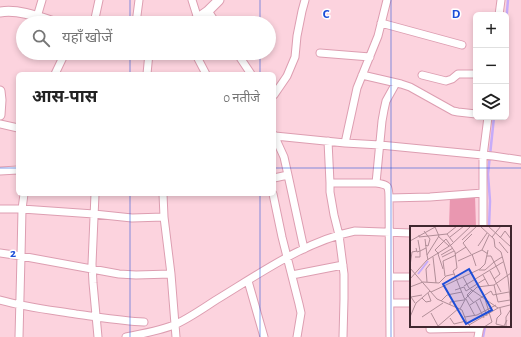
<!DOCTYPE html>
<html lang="hi">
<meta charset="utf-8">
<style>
:root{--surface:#fff;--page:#f6f6f6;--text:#222;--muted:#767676;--line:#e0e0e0}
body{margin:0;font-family:"Alegreya Sans","Noto Sans Devanagari",sans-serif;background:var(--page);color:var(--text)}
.controls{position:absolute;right:12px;top:12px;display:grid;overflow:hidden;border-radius:6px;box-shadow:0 2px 6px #0003}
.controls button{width:36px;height:36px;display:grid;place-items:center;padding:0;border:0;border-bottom:1px solid var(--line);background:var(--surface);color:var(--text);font:20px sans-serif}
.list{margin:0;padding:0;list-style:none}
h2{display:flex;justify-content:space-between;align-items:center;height:52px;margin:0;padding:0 16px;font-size:17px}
h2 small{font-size:13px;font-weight:400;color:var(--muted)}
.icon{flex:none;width:22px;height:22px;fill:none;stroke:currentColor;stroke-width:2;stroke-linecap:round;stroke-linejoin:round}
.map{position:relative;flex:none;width:521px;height:337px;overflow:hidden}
.search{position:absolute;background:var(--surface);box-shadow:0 2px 6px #0003;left:16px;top:16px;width:260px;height:44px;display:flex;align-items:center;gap:10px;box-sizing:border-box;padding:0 14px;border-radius:22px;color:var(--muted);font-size:15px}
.panel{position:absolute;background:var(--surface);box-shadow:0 2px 6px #0003;left:16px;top:72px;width:260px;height:124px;border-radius:6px}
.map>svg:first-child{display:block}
.green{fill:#e997b0}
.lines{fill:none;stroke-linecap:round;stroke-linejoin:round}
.stream{stroke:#c6abf9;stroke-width:2.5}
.street-casing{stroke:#dd9eb1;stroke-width:9}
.secondary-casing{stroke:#dd9eb1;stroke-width:11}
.street{stroke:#fff;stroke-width:7}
.secondary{stroke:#fff;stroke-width:9}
.grid{fill:none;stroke:#1d4ed8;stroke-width:1;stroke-opacity:0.55}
.inset-river{fill:none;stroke:#c6abf9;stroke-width:2}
.inset-road{fill:none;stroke:#b18e98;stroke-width:1}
.view{fill:#1d4ed8;fill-opacity:0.15;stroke:#1d4ed8;stroke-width:2}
.inset-edge{fill:none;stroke:#40272f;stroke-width:2}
.grid-label{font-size:13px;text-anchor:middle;font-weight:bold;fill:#1d4ed8;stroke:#fff;stroke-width:3;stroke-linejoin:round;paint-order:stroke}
</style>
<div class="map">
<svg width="521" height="337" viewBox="0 0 521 337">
<rect width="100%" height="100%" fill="#fcd3de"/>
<path class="green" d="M450,196H475L476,227H449Z"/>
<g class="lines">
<path class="stream" d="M506,23L508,0
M489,227L490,201L488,174L494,117
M483,337L485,326"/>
<defs>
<path id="street" d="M192,0L198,19
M208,11L216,23
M499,15L501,0
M37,17L42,0
M94,23L99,0
M136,23L139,0
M381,23L462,45
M195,53L206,74
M237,53L251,74
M320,53L370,57
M55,74L65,53
M147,74L149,53
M362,75L401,84L410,87L453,111L458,112L476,114
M422,75L446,81L452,79L458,74H476
M274,95L287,76L295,57L297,36L302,11L305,0
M0,124L18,128
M274,135L284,157L288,175
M275,136L345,143L380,145L493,156L521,160
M328,141L330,183
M345,143L357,88L378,36L387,0
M0,171L18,170
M274,178L288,175L304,249
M376,183C388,185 389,185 389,198L430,197L483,193
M95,194L92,264L93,283L98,337
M163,194L164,217L171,274L176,337
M273,194L282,237L299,304L301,313L297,337
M389,198L390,337
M0,209H22L94,214L132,218L164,217
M483,227V156L488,117
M0,253L21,256L119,274L136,275L171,274
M292,275L343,265
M390,277H411
M248,281L264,337
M0,300C25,307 51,310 76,314C99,317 122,321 144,322
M390,303H411
M430,329L480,328
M19,337L21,256L22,209L24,194
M126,337C142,334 158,331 174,325C188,319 202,309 216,300C259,274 305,241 355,231L411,233
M343,337L344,299V274L339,235L334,215L330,192V183H376L382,121L384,110L386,101L396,83
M478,337L480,326"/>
<path id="secondary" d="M0,12C19,9 39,17 57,23
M191,23L208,11L219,0
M0,91L1,100L0,115"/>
</defs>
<use href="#street" class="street-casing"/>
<use href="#secondary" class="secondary-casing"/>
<use href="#street" class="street"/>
<use href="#secondary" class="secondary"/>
</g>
<path class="grid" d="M130,0V23M260,0V23M391,0V337M130,53V74M260,53V74M0,168H18M274,168H521M130,194V337M260,194V337"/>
<g transform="translate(410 226)">
<rect width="101" height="101" fill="#fcd3de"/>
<path class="inset-river" d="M8,48L18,35"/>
<path class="inset-road" d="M70,0L84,13L85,21L91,26L98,52L101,81M78,0L101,21M14,5L20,13L18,20L15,19M37,8L47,0M9,9V11L37,8L43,16M28,10L39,20M40,11L54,0M82,11L91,0M90,12L95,5L101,13M15,13L17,29M8,14L10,25L16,22M52,14L67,0M0,15L27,0M89,16L98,27M68,20L77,7M28,28L33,43M29,28L25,24L36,13L45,26L47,42L43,45L55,74M45,28L56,21M61,28L53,17L62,8M62,28L66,40M78,28L72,24L79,9M31,29L43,22M77,30H81L84,36L92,31M5,31H10V25L7,26L6,22M23,31L26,57M32,31L44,25M18,34L17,29L29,10L25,1M48,35L72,24M0,40L2,26L7,25M0,42L27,73L52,84L57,97L61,101M69,44H75L84,36L90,48L84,53M80,45L91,66M73,49L79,60M35,50L33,35L46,29M53,51L59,62L88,82M0,53L17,34L41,19L61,0M17,56L16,43L20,38M84,59L88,76M54,60L93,36M0,61L13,56L29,57L36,50L44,48M45,64L54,61L56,65L75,53M62,64L57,69L64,77M21,66L70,43L75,38L78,24M12,72L16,76L21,75L18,67M56,73L65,90M70,73L77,90M31,75L37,69L52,66M66,76L74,92M88,76L100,74M5,77L1,71L12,69M40,79V76L54,74M60,79L81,65L83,69L99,66M90,82L91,88L87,92L86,98L94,100L97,94M50,83L56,72L67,61L84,59L101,47M21,87L28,100M0,91L6,77L20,65M12,91L33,77M55,91L67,89L86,79M40,92L44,98L56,95M59,99L88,82L100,79M27,101L49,82M74,101L82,96L75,73M96,101V91L101,83"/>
<path class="view" d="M59,43L82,84L56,98L33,58Z"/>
<rect width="101" height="101" class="inset-edge"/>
</g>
<g class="grid-label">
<text x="326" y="18">C</text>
<text x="456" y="18">D</text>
<text x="13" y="257">2</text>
</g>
</svg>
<div class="controls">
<button>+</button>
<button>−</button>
<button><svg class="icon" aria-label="layers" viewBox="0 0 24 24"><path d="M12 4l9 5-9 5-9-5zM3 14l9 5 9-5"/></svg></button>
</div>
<div class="search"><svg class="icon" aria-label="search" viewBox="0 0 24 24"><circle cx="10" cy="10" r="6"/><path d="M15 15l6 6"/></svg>यहाँ खोजें</div>
<section class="panel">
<h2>आस-पास<small>0 नतीजे</small></h2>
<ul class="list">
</ul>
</section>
</div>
